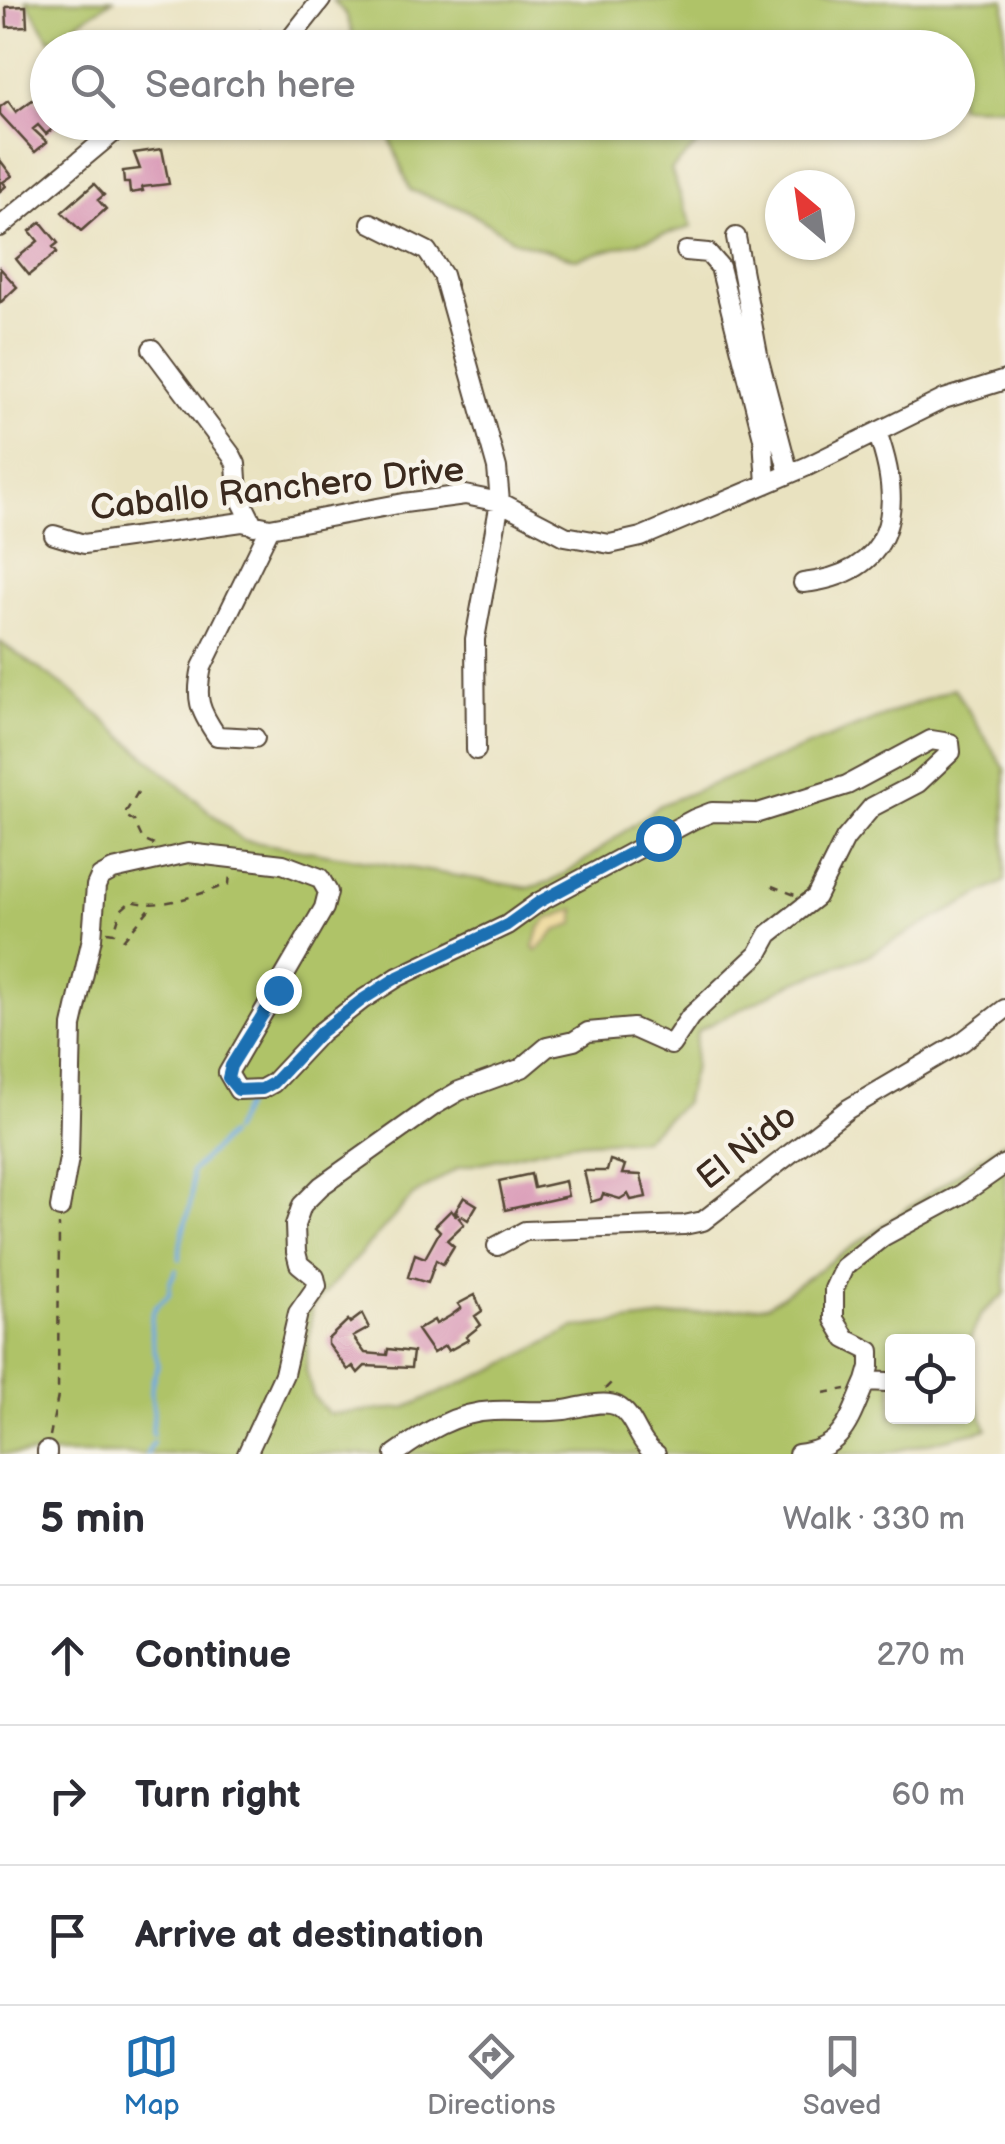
<!DOCTYPE html>
<meta charset="utf-8">
<style>
:root{--surface:#fff;--page:#f7f7f7;--text:#2b2b33;--muted:#7c7c81;--line:#e1e1e2;--accent:#1f6fb2}
body{margin:0;font-family:"Balsamiq Sans",sans-serif;background:var(--page);color:var(--text)}
.controls{position:absolute;right:30px;bottom:30px;display:grid;overflow:hidden;border-radius:10px;box-shadow:0 2px 8px #0004}
.controls button{width:90px;height:90px;display:grid;place-items:center;padding:0;border:0;border-bottom:2px solid var(--line);background:var(--surface);color:var(--text);font:50px sans-serif}
.compass{position:absolute;left:765px;top:170px;width:90px;height:90px;border-radius:50%;background:var(--surface);box-shadow:0 2px 8px #0004;rotate:331deg}
.stop{position:absolute;width:30px;height:30px;margin:-22px;border:8px solid #1f6fb2;border-radius:50%;background:#fff}
.stop.end{background:#1f6fb2;border-color:#fff;box-shadow:0 2px 10px #0008}
.list{margin:0;padding:0;list-style:none}
h2{display:flex;justify-content:space-between;align-items:center;height:130px;margin:0;padding:0 40px;font-size:42px}
h2 small{font-size:32px;font-weight:400;color:var(--muted)}
.list li{display:grid;grid-template-columns:65px 1fr auto;gap:30px;align-items:center;box-sizing:border-box;height:140px;padding:0 40px;border-top:2px solid var(--line)}
.list b{display:block;font-size:38px;white-space:nowrap}
.list em{font-size:32px;font-style:normal;color:var(--muted)}
.icon{flex:none;width:55px;height:55px;fill:none;stroke:currentColor;stroke-width:2;stroke-linecap:round;stroke-linejoin:round}
.map{position:relative;flex:none;width:1005px;height:1454px;overflow:hidden}
.search{position:absolute;background:var(--surface);box-shadow:0 2px 8px #0004;left:30px;right:30px;top:30px;height:110px;display:flex;align-items:center;gap:25px;box-sizing:border-box;padding:0 35px;border-radius:55px;color:var(--muted);font-size:38px}
.sheet{height:550px;background:var(--surface)}
nav{display:flex;justify-content:space-around;align-items:center;box-sizing:border-box;height:140px;border-top:2px solid var(--line);background:var(--surface);font-size:28px;color:var(--muted)}
nav a{display:grid;justify-items:center;gap:5px}
nav .on{color:var(--accent)}
.map>svg:first-child{display:block}
.green{fill:#afc367;stroke:#757642;stroke-width:2.5}
.sand{fill:#eeda9e;stroke:#94825e;stroke-width:2.5}
.lines{fill:none;stroke-linecap:round;stroke-linejoin:round}
.stream{stroke:#70abe1;stroke-width:4}
.building{fill:#d792b2}
.minor-casing{stroke:#554636;stroke-width:22}
.path{stroke:#554636;stroke-width:2.5;stroke-dasharray:8 8;stroke-linecap:butt}
.minor{stroke:#fff;stroke-width:18}
.route{stroke:#1f6fb2;stroke-width:12}
.labels{text-anchor:middle;stroke-width:9;stroke-linejoin:round;paint-order:stroke}
.street-label{font-size:35px;fill:#3b2a1e;stroke:#f7f3e8}
</style>
<div class="map">
<svg width="1005" height="1454" viewBox="0 0 1005 1454">
<rect width="100%" height="100%" fill="#f7f3e8"/>
<filter id="ink" filterUnits="userSpaceOnUse"><feTurbulence type="fractalNoise" baseFrequency=".01" numOctaves="2"/><feDisplacementMap in="SourceGraphic" scale="20" xChannelSelector="R" yChannelSelector="G"/><feConvolveMatrix kernelMatrix="1 2 1 2 8 2 1 2 1" color-interpolation-filters="sRGB"/></filter>
<filter id="wash" filterUnits="userSpaceOnUse"><feTurbulence type="fractalNoise" baseFrequency=".0048" numOctaves="4" result="noise"/><feDisplacementMap in="SourceGraphic" scale="40" xChannelSelector="R" yChannelSelector="G"/><feGaussianBlur stdDeviation="2.25" result="paint"/><feColorMatrix in="noise" values="0 0 0 0 0 0 0 0 0 0 0 0 0 0 0 0 0 1.4 0 .05"/><feComposite in="paint" operator="in"/></filter>
<g filter="url(#wash)">
<rect width="100%" height="100%" fill="#e9e2c0"/>
<path class="green" d="M26,0H113L50,40Z
M332,0H1005V107L958,106V48L357,47L346,14Z
M384,123H755L708,134L671,170L692,227L576,259L516,241L464,209L410,190Z
M0,642L71,691L242,840L529,888L552,881L580,864L660,805L954,688L1005,769V881L866,956L793,983L697,1031L693,1071L684,1103L643,1139L569,1143L458,1168L413,1196L312,1307L306,1369L313,1396L329,1414L405,1408L499,1367L574,1328L768,1305L1005,1141V1294L981,1314L968,1344L892,1342V1416H968V1378L987,1429L883,1454H0Z"/>
<path class="sand" d="M575,909V923L556,931L537,951L534,947L539,929L548,919Z"/>
<g class="lines">
<path class="stream" d="M232,1131L250,1095
M180,1259C178,1228 197,1208 191,1172L228,1135
M153,1435C151,1425 155,1417 153,1408C150,1389 151,1382 158,1365C155,1347 144,1323 157,1305C160,1301 166,1298 169,1294L170,1282L176,1270
M147,1454L153,1442"/>
</g>
<g id="blocks">
<path class="building" d="M26,6L27,26L7,27L6,7Z
M260,31L272,43L268,48H243Z
M133,37L172,46V48H131Z
M35,98L48,114V122H61L46,134L38,125L33,129L47,142L35,152L0,114V107L8,101L16,112Z
M162,149L169,184L142,187L143,191L130,193L129,183H124L123,171L140,169L134,153Z
M0,160L12,176L3,182L6,186L0,191Z
M94,184L104,195L98,200L106,209L81,231L62,212Z
M41,222L58,243L53,247L57,252L29,275L16,259L38,241L30,231Z
M0,268L17,287L0,303Z
M610,1160L625,1165L622,1174L641,1175L646,1197L631,1200L628,1194L620,1199L603,1194L601,1199L591,1202L584,1171H607Z
M531,1174L534,1188L565,1181L568,1196L505,1210L499,1181Z
M464,1197L477,1205L468,1220L462,1216L459,1218L464,1224L447,1240L454,1246L443,1264L436,1260L428,1283L408,1277L415,1254L425,1258L440,1231L435,1226L451,1210L456,1216L458,1214L455,1212Z
M475,1295L482,1311L475,1316L481,1325L466,1337L468,1340L448,1351L445,1346L433,1353L417,1330L434,1320L436,1324L450,1316L461,1308L458,1304Z
M362,1314L369,1328L353,1337L365,1353L387,1355L388,1349L413,1352L411,1368L365,1366L358,1373L353,1366L348,1370L328,1344V1339L348,1320L350,1323Z"/>
</g>
</g>
<g filter="url(#ink)">
<use href="#blocks" fill-opacity="0" stroke="#554636" stroke-width="2.5"/>
<g class="lines">
<defs>
<path id="minor" d="M283,48L321,0
M371,223L427,251L443,275L497,468L500,502L475,639L476,750
M0,227L126,122
M736,237L759,360L789,474
M686,251L708,253L720,267L763,438L766,484
M152,349L232,456L236,464L238,494L254,526
M54,535L84,544L242,522L270,528L404,503L465,495L500,502L565,536L610,544L641,537L808,466L944,399L1005,380
M803,583C895,573 905,509 877,432
M255,738L217,736C199,710 195,699 202,667L270,528
M60,1208L69,1158L72,1026L92,938L96,886L100,877L113,870L188,853L283,864L320,878L328,892L324,908L228,1073L238,1090L262,1089L273,1083L321,1032L362,1000L398,977L507,925L539,902L694,819L712,812L758,813L847,785L931,740L950,743L951,752L918,783L872,807L845,839L816,897L769,934L758,954L690,1017L671,1045L633,1028L588,1032L574,1041L547,1047L522,1068L459,1091L435,1105L321,1186L302,1205L295,1225L296,1252L299,1264L315,1277L317,1286L298,1313L284,1374L247,1454
M497,1246L525,1231L684,1225L703,1221L848,1109L962,1042L1005,1009
M887,1382L866,1381L870,1367V1351L846,1339L834,1319V1289L844,1267L884,1236L962,1194L1005,1164
M47,1451V1454
M395,1454C424,1433 456,1412 493,1411C517,1410 540,1413 564,1410C579,1408 603,1399 617,1406C636,1416 637,1443 656,1454
M798,1454C845,1448 849,1419 866,1381"/>
</defs>
<use href="#minor" class="minor-casing"/>
<path class="path" d="M138,792L124,815L134,821L143,840L154,845
M772,886L795,895
M107,932L114,933L121,910L131,901C163,910 198,894 229,884L230,874
M123,940L152,906
M605,1389L613,1381
M824,1393L846,1389
M50,1436L58,1396L59,1225"/>
<use href="#minor" class="minor"/>
</g>
</g>
<g class="lines" filter="url(#ink)">
<path class="route" d="M278,990L231,1066L228,1078L238,1090L262,1089L273,1083L321,1032L362,1000L398,977L507,925L539,902L658,838"/>
</g>
<g class="labels">
<g class="street-label">
<text transform="translate(277 488) rotate(-6)" y="12">Caballo Ranchero Drive</text>
<text transform="translate(746 1146) rotate(-38)" y="12">El Nido</text>
</g>
</g>
</svg>
<div class="controls">
<button><svg class="icon" aria-label="locate" viewBox="0 0 24 24"><circle cx="12" cy="12" r="6"/><path d="M12 2v4M12 18v4M2 12h4M18 12h4"/></svg></button>
</div>
<svg class="compass" viewBox="-18 -18 36 36"><path d="M0-13l5 13h-10z" fill="#e53935"/><path d="M0 13l5-13h-10z" fill="#7c7c81"/></svg>
<div class="stop" style="left:658px;top:838px"></div>
<div class="stop end" style="left:278px;top:990px"></div>
<div class="search"><svg class="icon" aria-label="search" viewBox="0 0 24 24"><circle cx="10" cy="10" r="6"/><path d="M15 15l6 6"/></svg>Search here</div>
</div>
<section class="sheet">
<h2>5 min<small>Walk · 330 m</small></h2>
<ul class="list">
<li><svg class="icon" aria-label="ahead" viewBox="0 0 24 24"><path d="M12 20V5M6 11l6-6 6 6"/></svg><div><b>Continue</b></div><em>270 m</em></li>
<li><svg class="icon" aria-label="right" viewBox="0 0 24 24"><path d="M7 20v-9h11M14 6l5 5-5 5"/></svg><div><b>Turn right</b></div><em>60 m</em></li>
<li><svg class="icon" aria-label="arrive" viewBox="0 0 24 24"><path d="M6 21V4h12l-3 4 3 4H6"/></svg><div><b>Arrive at destination</b></div></li>
</ul>
</section>
<nav>
<a class="on"><svg class="icon" aria-label="map" viewBox="0 0 24 24"><path d="M3 6l6-2 6 2 6-2v14l-6 2-6-2-6 2zM9 4v14M15 6v14"/></svg>Map</a>
<a><svg class="icon" aria-label="directions" viewBox="0 0 24 24"><path d="M12 3l9 9-9 9-9-9zM9 14v-3h6M13 9l2 2-2 2"/></svg>Directions</a>
<a><svg class="icon" aria-label="saved" viewBox="0 0 24 24"><path d="M7 4h10v16l-5-4-5 4z"/></svg>Saved</a>
</nav>
